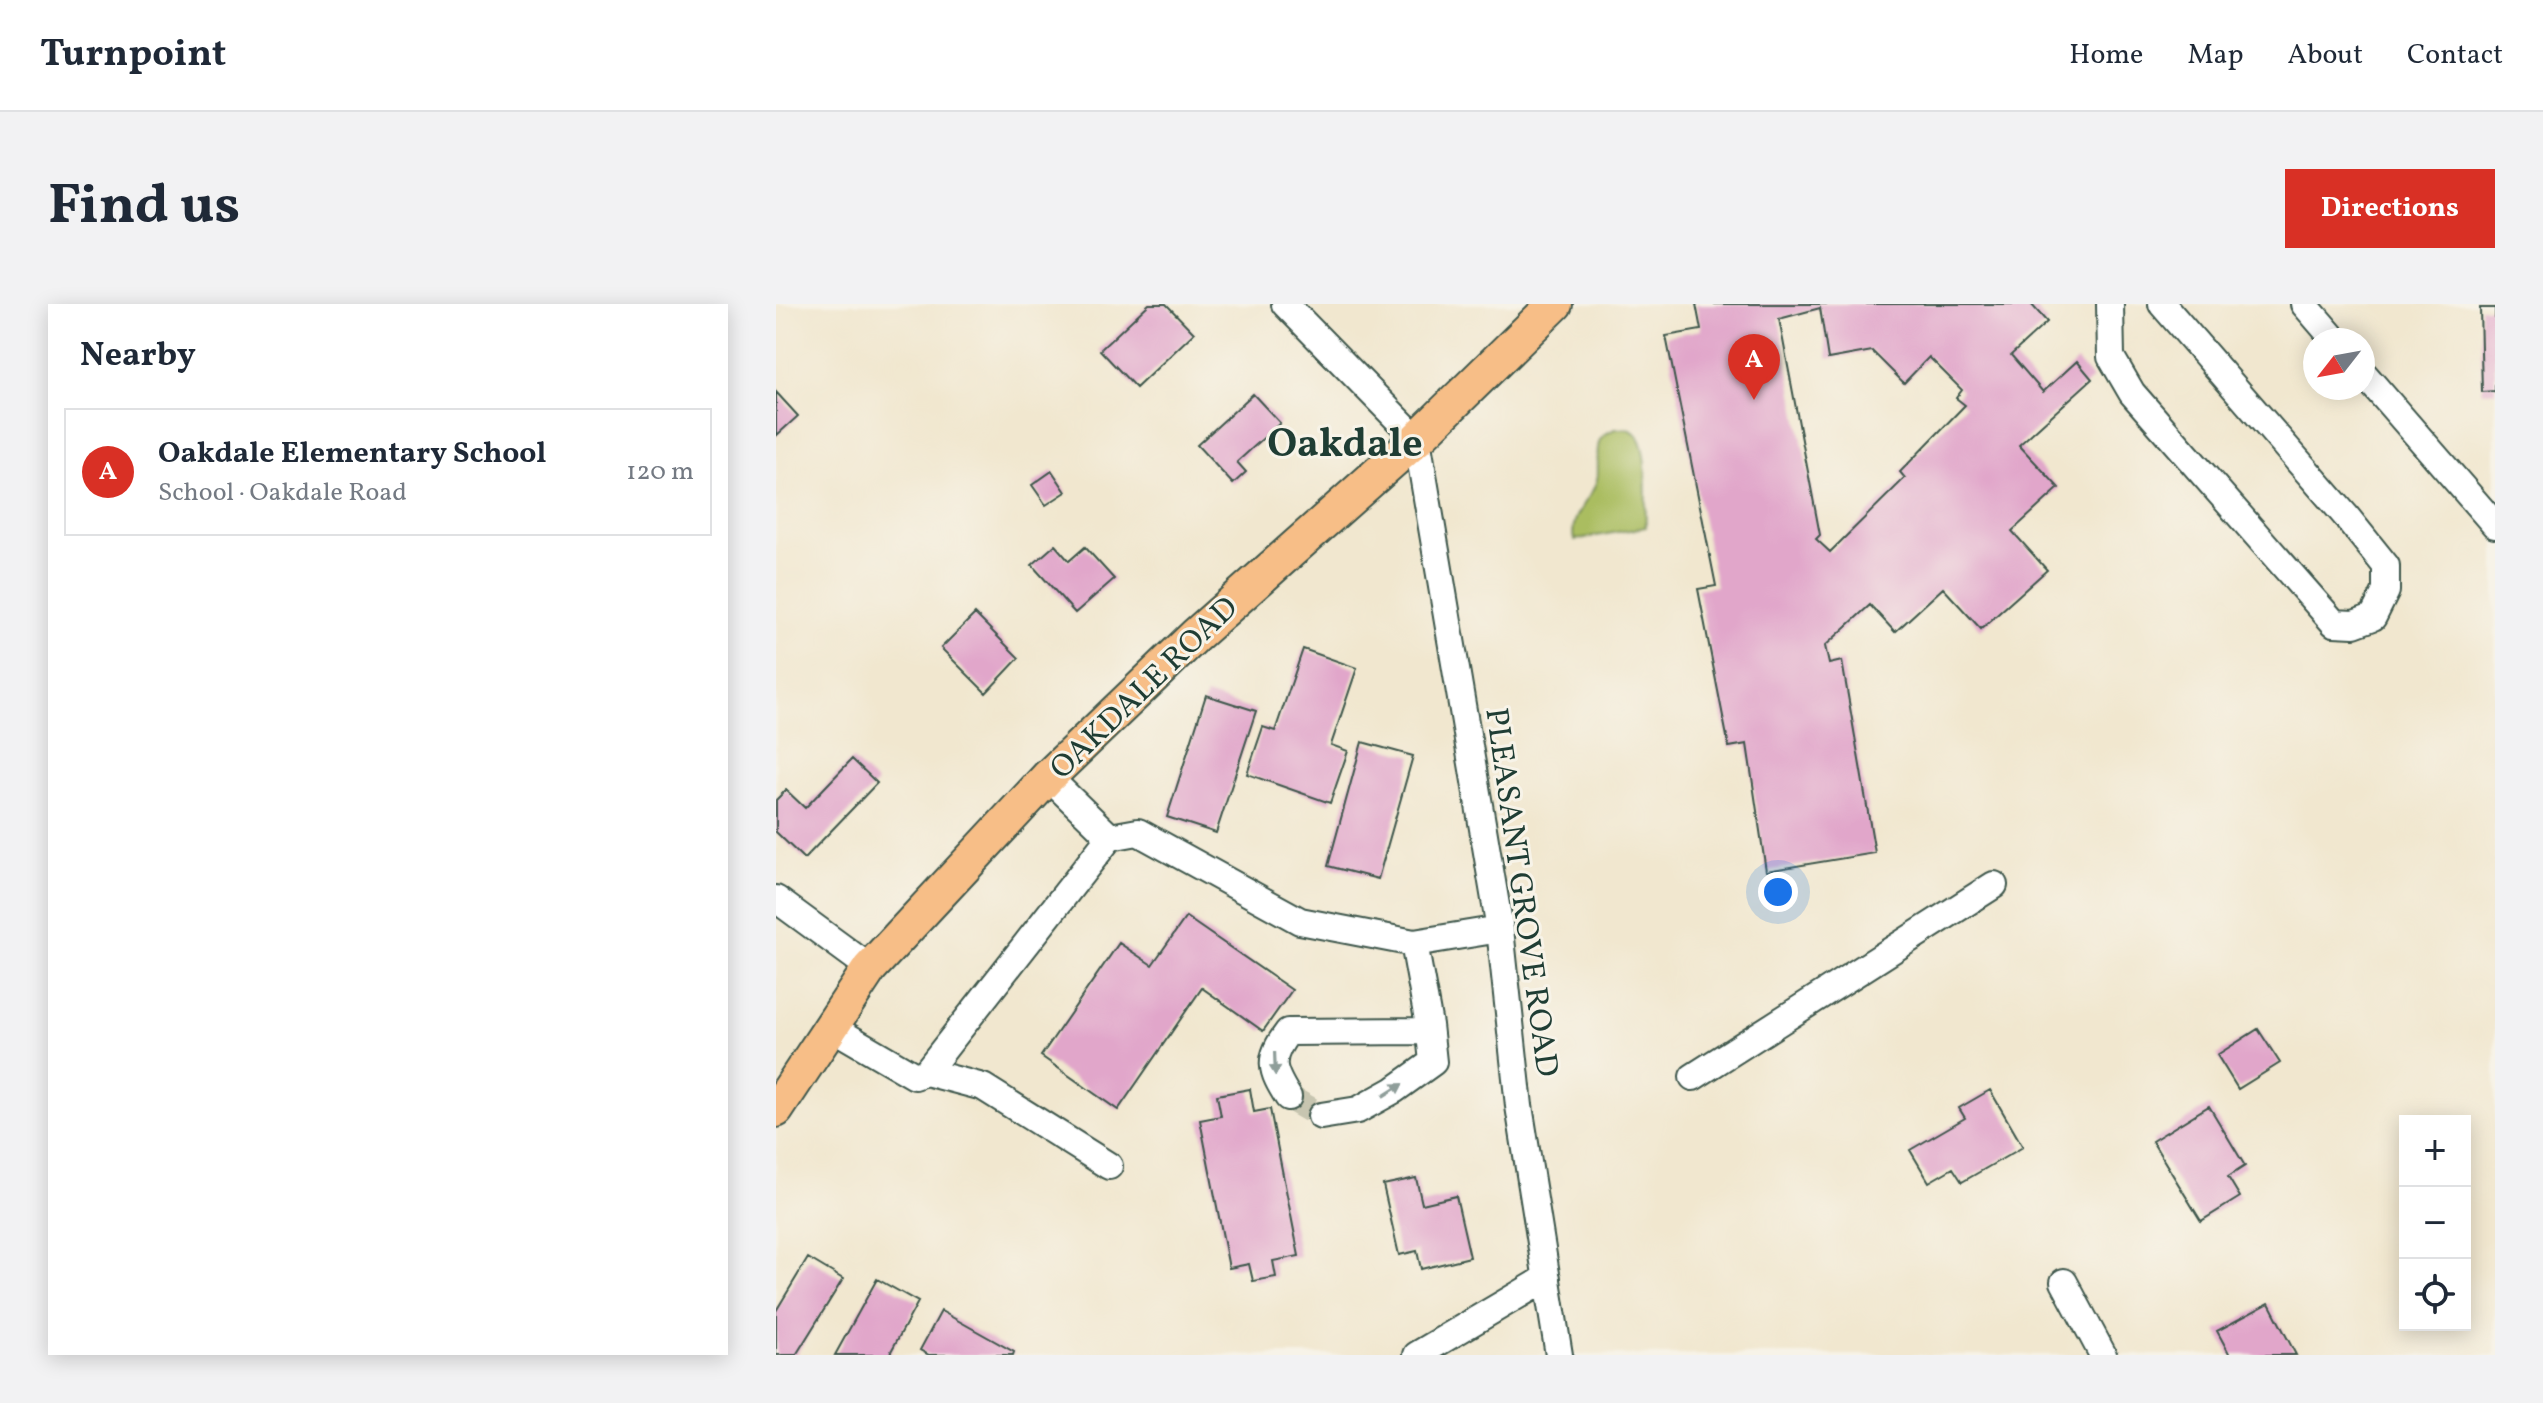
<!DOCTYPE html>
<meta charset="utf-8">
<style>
:root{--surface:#fff;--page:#f2f2f3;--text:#1f2937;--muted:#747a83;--line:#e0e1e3;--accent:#d93025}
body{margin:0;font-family:Vollkorn,serif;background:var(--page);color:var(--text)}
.controls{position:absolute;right:24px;bottom:24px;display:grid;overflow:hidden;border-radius:0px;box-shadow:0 4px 20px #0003}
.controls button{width:72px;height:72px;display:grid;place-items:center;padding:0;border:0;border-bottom:2px solid var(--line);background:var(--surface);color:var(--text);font:40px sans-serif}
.compass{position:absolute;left:1527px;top:24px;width:72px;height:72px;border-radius:50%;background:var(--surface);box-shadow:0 4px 20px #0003;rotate:239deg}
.you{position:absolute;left:1002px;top:588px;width:28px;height:28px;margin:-20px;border:6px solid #fff;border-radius:50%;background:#1a73e8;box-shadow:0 0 0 12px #1a73e833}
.badge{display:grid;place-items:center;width:52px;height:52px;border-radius:50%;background:var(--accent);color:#fff;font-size:26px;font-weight:700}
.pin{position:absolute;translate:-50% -66px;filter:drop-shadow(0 2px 4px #0008)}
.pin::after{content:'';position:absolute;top:42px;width:28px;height:24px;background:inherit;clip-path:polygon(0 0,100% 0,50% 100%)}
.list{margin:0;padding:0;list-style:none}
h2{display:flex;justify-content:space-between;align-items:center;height:104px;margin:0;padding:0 32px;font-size:34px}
h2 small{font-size:26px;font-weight:400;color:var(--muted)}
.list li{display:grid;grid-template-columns:52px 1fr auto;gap:24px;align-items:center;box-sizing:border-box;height:128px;margin:0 16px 16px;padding:0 16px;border:2px solid var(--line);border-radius:0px}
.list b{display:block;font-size:30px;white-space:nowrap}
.list p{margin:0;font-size:26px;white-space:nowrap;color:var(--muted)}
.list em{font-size:26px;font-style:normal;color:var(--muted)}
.icon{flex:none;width:44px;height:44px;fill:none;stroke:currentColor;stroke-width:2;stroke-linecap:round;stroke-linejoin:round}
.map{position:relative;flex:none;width:1719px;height:1051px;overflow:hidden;border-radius:0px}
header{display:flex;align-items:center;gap:48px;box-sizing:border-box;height:112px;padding:0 40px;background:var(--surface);border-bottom:2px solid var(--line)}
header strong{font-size:38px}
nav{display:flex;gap:44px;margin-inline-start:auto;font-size:28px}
.intro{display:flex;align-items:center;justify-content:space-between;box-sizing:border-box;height:192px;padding:0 48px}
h1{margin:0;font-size:56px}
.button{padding:20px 36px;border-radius:0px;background:var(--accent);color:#fff;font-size:28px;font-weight:700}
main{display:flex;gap:48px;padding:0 48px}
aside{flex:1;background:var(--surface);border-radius:0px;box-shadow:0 4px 20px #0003}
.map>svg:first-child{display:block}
.green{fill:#aabd60;stroke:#647d4a;stroke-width:2}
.building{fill:#e1a6ca;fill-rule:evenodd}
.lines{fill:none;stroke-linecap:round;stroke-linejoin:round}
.minor-tunnel{stroke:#c7c5b0;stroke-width:26;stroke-dasharray:26 13;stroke-linecap:butt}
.minor-casing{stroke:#3e564b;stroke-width:30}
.major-casing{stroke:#3e564b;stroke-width:38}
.minor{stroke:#fff;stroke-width:26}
.major{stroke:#f7be87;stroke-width:34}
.oneway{fill:#8f9e9a}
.labels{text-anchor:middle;stroke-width:6;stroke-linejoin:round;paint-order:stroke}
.street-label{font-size:32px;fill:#1f3d34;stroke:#f7f3e8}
.district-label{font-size:40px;font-weight:bold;fill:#1f3d34;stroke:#f7f3e8}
</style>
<header>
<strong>Turnpoint</strong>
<nav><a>Home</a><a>Map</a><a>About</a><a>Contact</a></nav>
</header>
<div class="intro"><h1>Find us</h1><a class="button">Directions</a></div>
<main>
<aside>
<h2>Nearby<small></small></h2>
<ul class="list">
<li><span class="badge">A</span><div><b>Oakdale Elementary School</b><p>School · Oakdale Road</p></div><em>120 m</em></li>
</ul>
</aside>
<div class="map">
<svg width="1719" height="1051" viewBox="0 0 1719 1051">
<rect width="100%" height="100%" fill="#f7f3e8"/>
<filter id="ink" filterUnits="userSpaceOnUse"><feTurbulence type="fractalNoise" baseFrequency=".0125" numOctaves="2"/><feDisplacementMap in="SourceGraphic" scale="16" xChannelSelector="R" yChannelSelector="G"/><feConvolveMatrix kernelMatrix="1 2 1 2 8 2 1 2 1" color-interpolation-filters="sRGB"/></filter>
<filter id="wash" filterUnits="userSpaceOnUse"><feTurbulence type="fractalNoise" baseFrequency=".006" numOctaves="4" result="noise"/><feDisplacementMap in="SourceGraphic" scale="32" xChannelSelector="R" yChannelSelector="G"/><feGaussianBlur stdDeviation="1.8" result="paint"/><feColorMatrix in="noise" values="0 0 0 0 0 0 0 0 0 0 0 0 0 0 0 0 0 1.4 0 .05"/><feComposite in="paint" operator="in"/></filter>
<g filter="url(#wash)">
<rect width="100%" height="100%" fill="#f1e7cf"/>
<path class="green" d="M839,125C845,125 852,123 858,128C875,141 868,202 870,223L798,236C793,213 812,199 820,179C825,166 818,149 824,136C827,130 833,128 839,125Z"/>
<g id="blocks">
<path class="building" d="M373,0H390L418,29L360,84L324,46Z
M920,0H1255L1271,18L1235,51L1267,88L1301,57L1316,75L1243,141L1283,184L1236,227L1271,266L1205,325L1167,284L1119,328L1094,301L1049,342L1053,360L1066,357L1099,549L990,567L971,440L953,443L922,285L940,282L890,32L925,26ZM1044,4L1052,55L1096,47L1128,79L1153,53L1186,86L1180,94L1189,101L1124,168L1129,174L1054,248L1040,235L1044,231L1003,15Z
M1704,4H1719V87L1706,88Z
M0,88L22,112L0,132Z
M477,90L504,119L461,158L470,168L457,180L421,141Z
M276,167L290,188L270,201L256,181Z
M279,241L293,257L309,243L338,275L299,309L256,261Z
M199,310L243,354L210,389L165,344Z
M527,345L581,364L555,441L572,447L554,499L471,470L487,423L499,427Z
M430,391L480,407L440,529L391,513Z
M586,438L637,452L602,575L552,562Z
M76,455L101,479L28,555L0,528V496L10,486L29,504Z
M410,613L516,686L487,727L426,684L342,806L265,752L343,639L376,661Z
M1482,725L1504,759L1462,785L1441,751Z
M474,785L478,808L494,805L523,952L497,957L500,973L477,977L473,960L453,964L424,816L445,812L441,791Z
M1214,786L1247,843L1186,878L1177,864L1153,878L1134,846L1189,814L1183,804Z
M1433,802L1469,862L1452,873L1464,893L1425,917L1376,837Z
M640,874L646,900L680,892L694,953L645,965L641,947L623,951L607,881Z
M32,954L67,975L20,1051H0V1007Z
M101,975L142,998L113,1051H59Z
M1493,999L1520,1051H1454L1441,1027Z
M165,1007L238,1048L237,1051H153L144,1046Z"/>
</g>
</g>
<g filter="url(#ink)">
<use href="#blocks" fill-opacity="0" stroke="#3e564b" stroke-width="2"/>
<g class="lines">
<path class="minor-tunnel" d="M512,793L545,812"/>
<defs>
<path id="minor" d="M509,0L641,135L724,625L743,802L783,1051
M1334,0L1335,53L1356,89L1558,319L1578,320L1597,313L1610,287V262L1569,211L1386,0
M1528,0L1559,36
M1587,69L1719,221
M272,473L334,533L362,528L524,617L638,639L724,625
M0,595L94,664
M55,723L139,772L150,768L334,533
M150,768L207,783L333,862
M917,773L1218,581
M512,793C495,766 491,755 512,728L643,727L653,721L638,639
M545,812L582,806L618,786L657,758L653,721
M1288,978L1327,1051
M641,1051L771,974"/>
<path id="major" d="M0,806L94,664L272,473L420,331L641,135L779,0"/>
</defs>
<use href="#minor" class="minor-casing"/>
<use href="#major" class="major-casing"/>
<use href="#minor" class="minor"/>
<use href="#major" class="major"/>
</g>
<defs><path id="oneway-solid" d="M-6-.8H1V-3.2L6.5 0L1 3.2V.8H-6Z" transform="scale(2)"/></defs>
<g class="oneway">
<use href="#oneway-solid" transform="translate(499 760) rotate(88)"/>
<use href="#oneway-solid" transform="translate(617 786) rotate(-32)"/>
</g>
</g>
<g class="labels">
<g class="street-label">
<text transform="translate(367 383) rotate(-44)" y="11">OAKDALE ROAD</text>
<text transform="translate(747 588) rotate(82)" y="11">PLEASANT GROVE ROAD</text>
</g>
<g class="district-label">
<text x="569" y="152">Oakdale</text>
</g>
</g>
</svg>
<div class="controls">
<button>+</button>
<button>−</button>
<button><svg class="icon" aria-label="locate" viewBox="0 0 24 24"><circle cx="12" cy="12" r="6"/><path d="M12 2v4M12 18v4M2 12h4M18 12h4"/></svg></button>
</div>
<svg class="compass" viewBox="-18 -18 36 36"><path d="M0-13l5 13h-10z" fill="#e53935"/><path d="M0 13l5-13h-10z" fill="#747a83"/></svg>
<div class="you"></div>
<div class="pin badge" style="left:978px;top:96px">A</div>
</div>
</main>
